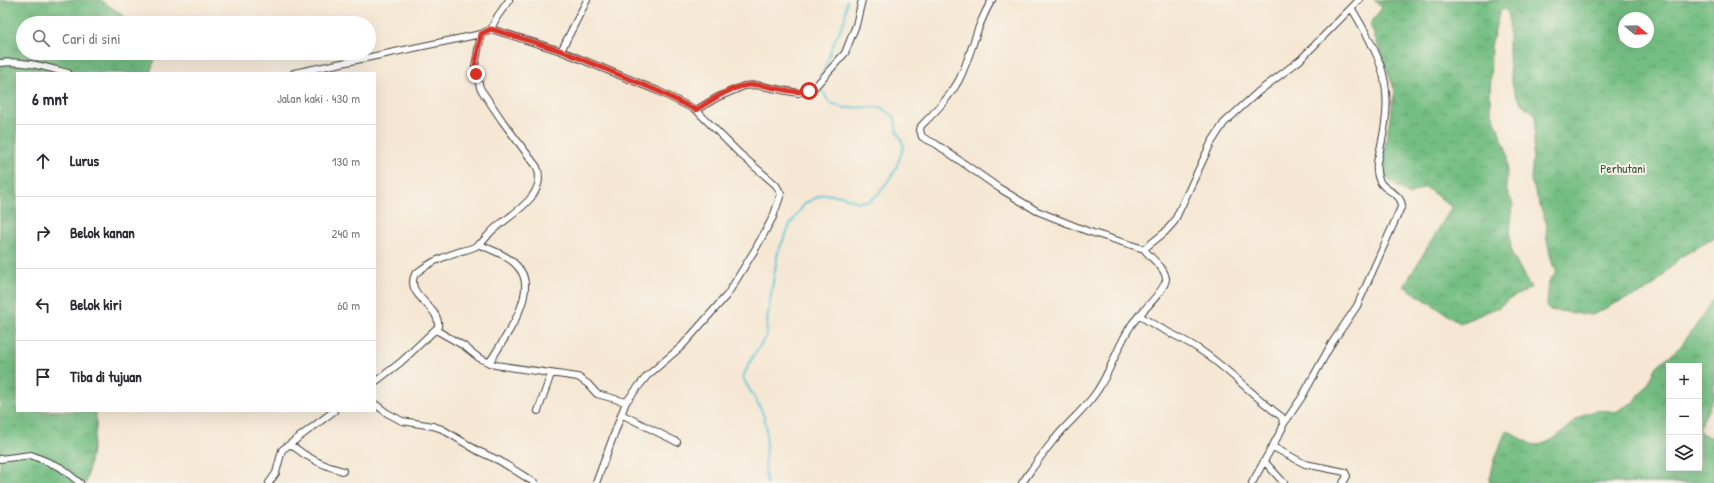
<!DOCTYPE html>
<html lang="id">
<meta charset="utf-8">
<style>
:root{--surface:#fff;--page:#f7f7f7;--text:#2b2b33;--muted:#7c7c81;--line:#e1e1e2}
body{margin:0;font-family:"Patrick Hand",sans-serif;background:var(--page);color:var(--text)}
.controls{position:absolute;right:12px;bottom:12px;display:grid;overflow:hidden;border-radius:0px;box-shadow:0 4px 16px #0002}
.controls button{width:36px;height:36px;display:grid;place-items:center;padding:0;border:0;border-bottom:1px solid var(--line);background:var(--surface);color:var(--text);font:20px sans-serif}
.compass{position:absolute;left:1618px;top:12px;width:36px;height:36px;border-radius:50%;background:var(--surface);box-shadow:0 4px 16px #0002;rotate:109deg}
.stop{position:absolute;width:12px;height:12px;margin:-9px;border:3px solid #d93025;border-radius:50%;background:#fff}
.stop.end{background:#d93025;border-color:#fff;box-shadow:0 1px 4px #0008}
.list{margin:0;padding:0;list-style:none}
h2{display:flex;justify-content:space-between;align-items:center;height:52px;margin:0;padding:0 16px;font-size:17px}
h2 small{font-size:13px;font-weight:400;color:var(--muted)}
.list li{display:grid;grid-template-columns:26px 1fr auto;gap:12px;align-items:center;box-sizing:border-box;height:72px;padding:0 16px;border-top:1px solid var(--line)}
.list b{display:block;font-size:15px;white-space:nowrap}
.list em{font-size:13px;font-style:normal;color:var(--muted)}
.icon{flex:none;width:22px;height:22px;fill:none;stroke:currentColor;stroke-width:2;stroke-linecap:round;stroke-linejoin:round}
.map{position:relative;flex:none;width:1714px;height:483px;overflow:hidden}
.search{position:absolute;background:var(--surface);box-shadow:0 4px 16px #0002;left:16px;top:16px;width:360px;height:44px;display:flex;align-items:center;gap:10px;box-sizing:border-box;padding:0 14px;border-radius:22px;color:var(--muted);font-size:15px}
.panel{position:absolute;background:var(--surface);box-shadow:0 4px 16px #0002;left:16px;top:72px;width:360px;height:340px;border-radius:0px}
.map>svg:first-child{display:block}
.forest{fill:url(#forest-crowns);stroke:#486d50;fill-rule:evenodd}
.lines{fill:none;stroke-linecap:round;stroke-linejoin:round}
.stream{stroke:#5ec7d9;stroke-width:2}
.minor-casing{stroke:#3d3a37;stroke-width:8}
.minor{stroke:#fff;stroke-width:6}
.route{stroke:#d93025;stroke-width:5}
.labels{text-anchor:middle;stroke-width:4;stroke-linejoin:round;paint-order:stroke}
.park-label{font-size:13px;fill:#3f5642;stroke:#f7f3e8}
</style>
<div class="map">
<svg width="1714" height="483" viewBox="0 0 1714 483">
<defs>
<pattern id="forest-crowns" width="20" height="18" patternUnits="userSpaceOnUse"><rect width="20" height="18" fill="#75be83"/><path d="M2 6a3 3 0 1 1 6 0M12 15a3 3 0 1 1 6 0" fill="none" stroke="#5f9a6a"/></pattern>
</defs>
<rect width="100%" height="100%" fill="#f7f3e8"/>
<filter id="ink" filterUnits="userSpaceOnUse"><feTurbulence type="fractalNoise" baseFrequency=".025" numOctaves="2"/><feDisplacementMap in="SourceGraphic" scale="8" xChannelSelector="R" yChannelSelector="G"/><feConvolveMatrix kernelMatrix="1 2 1 2 8 2 1 2 1" color-interpolation-filters="sRGB"/></filter>
<filter id="wash" filterUnits="userSpaceOnUse"><feTurbulence type="fractalNoise" baseFrequency=".012" numOctaves="4" result="noise"/><feDisplacementMap in="SourceGraphic" scale="16" xChannelSelector="R" yChannelSelector="G"/><feGaussianBlur stdDeviation="0.9" result="paint"/><feColorMatrix in="noise" values="0 0 0 0 0 0 0 0 0 0 0 0 0 0 0 0 0 1.4 0 .05"/><feComposite in="paint" operator="in"/></filter>
<g filter="url(#wash)">
<rect width="100%" height="100%" fill="#f5e7d3"/>
<path class="forest" d="M0,0H101L133,23H23V53H157L150,73H17V411H96V428L86,483H0Z
M1374,0H1714V239L1709,240L1679,258L1654,285L1645,292L1620,301L1592,315L1550,310L1547,305L1549,281L1557,271L1553,266L1546,236L1547,225L1531,180L1536,114C1532,111 1525,108 1521,103C1505,84 1510,40 1509,16L1506,10L1500,9L1491,46L1490,107L1508,155L1506,185L1507,192L1513,203L1510,234L1511,252L1531,288L1509,299L1499,307L1460,323L1404,286L1452,207L1425,187L1409,195L1380,173L1395,91L1370,24L1382,8ZM1624,18H1648V42H1624Z
M1714,297V398L1699,428L1701,433L1714,439V483H1489L1494,462L1506,430C1515,433 1528,445 1536,445C1567,443 1572,402 1615,412L1634,402L1646,387L1657,366L1680,347L1695,327ZM1669,366H1699V468H1669Z"/>
<g class="lines">
<path class="stream" d="M822,76L832,47L845,19L847,0
M767,483C761,463 770,441 765,421C762,405 749,392 743,377L753,356L766,337L768,313L778,252L790,225L805,203L824,194L841,196L858,202L870,201L881,191L895,171L904,146L897,131L894,116L880,107L844,108L829,102L820,87L821,84"/>
</g>
</g>
<g filter="url(#ink)">
<g class="lines">
<defs>
<path id="minor" d="M509,0L497,17L491,29L561,51L658,91L696,110L740,154L776,185L781,194L773,217L756,248L727,295L682,346L647,376L626,402L596,483
M992,0C976,25 972,54 959,80C949,98 935,112 921,126L920,130L922,137L936,144L999,188L1037,211L1087,231L1144,249
M561,51L587,0
M0,63C23,60 45,67 68,73
M294,73L481,34L491,29
M696,110L718,97L744,86L756,85L798,93L813,89L845,53L856,25L862,0
M480,245C495,251 512,257 521,271C537,296 502,342 489,363
M1139,315C1159,330 1183,337 1203,352C1231,371 1254,397 1282,417L1283,425L1282,429L1252,483
M436,330L464,346L479,358L495,365L578,377L588,384L597,394L626,402
M375,382L401,362L438,327C441,306 404,296 415,274C427,264 442,257 458,252C465,250 472,249 478,245C484,242 488,234 493,230C511,214 548,196 537,167L503,122L480,88L475,66L481,34
M375,404L387,413L402,421L433,426L442,429L478,451L500,461L535,483
M538,411L551,374
M621,414L677,442
M1283,425L1302,397L1332,343L1357,306L1402,205C1399,187 1374,195 1377,162C1395,92 1388,69 1352,9
M290,444C306,457 322,466 343,471
M1273,447L1305,464L1345,472L1347,476L1343,483
M0,459L31,455L60,467L80,483
M1264,461L1284,483
M269,483L276,473L282,450L334,411
M1022,483C1032,469 1042,454 1053,441C1066,424 1083,411 1095,394C1111,372 1117,346 1132,324C1139,314 1167,289 1166,278C1164,266 1151,259 1144,249L1164,233L1174,222L1211,143L1224,123L1258,92L1300,60L1359,0"/>
</defs>
<use href="#minor" class="minor-casing"/>
<use href="#minor" class="minor"/>
</g>
</g>
<g class="lines" filter="url(#ink)">
<path class="route" d="M476,74L475,66L481,34L491,29L562,51L658,91L696,110C713,99 736,83 758,85C775,87 792,94 809,91"/>
</g>
<g class="labels">
<g class="park-label">
<text x="1623" y="173">Perhutani</text>
</g>
</g>
</svg>
<div class="controls">
<button>+</button>
<button>−</button>
<button><svg class="icon" aria-label="layers" viewBox="0 0 24 24"><path d="M12 4l9 5-9 5-9-5zM3 14l9 5 9-5"/></svg></button>
</div>
<svg class="compass" viewBox="-18 -18 36 36"><path d="M0-13l5 13h-10z" fill="#e53935"/><path d="M0 13l5-13h-10z" fill="#7c7c81"/></svg>
<div class="stop" style="left:809px;top:91px"></div>
<div class="stop end" style="left:476px;top:74px"></div>
<div class="search"><svg class="icon" aria-label="search" viewBox="0 0 24 24"><circle cx="10" cy="10" r="6"/><path d="M15 15l6 6"/></svg>Cari di sini</div>
<section class="panel">
<h2>6 mnt<small>Jalan kaki · 430 m</small></h2>
<ul class="list">
<li><svg class="icon" aria-label="ahead" viewBox="0 0 24 24"><path d="M12 20V5M6 11l6-6 6 6"/></svg><div><b>Lurus</b></div><em>130 m</em></li>
<li><svg class="icon" aria-label="right" viewBox="0 0 24 24"><path d="M7 20v-9h11M14 6l5 5-5 5"/></svg><div><b>Belok kanan</b></div><em>240 m</em></li>
<li><svg class="icon" aria-label="left" viewBox="0 0 24 24"><path d="M17 20v-9H6M10 6l-5 5 5 5"/></svg><div><b>Belok kiri</b></div><em>60 m</em></li>
<li><svg class="icon" aria-label="arrive" viewBox="0 0 24 24"><path d="M6 21V4h12l-3 4 3 4H6"/></svg><div><b>Tiba di tujuan</b></div></li>
</ul>
</section>
</div>
